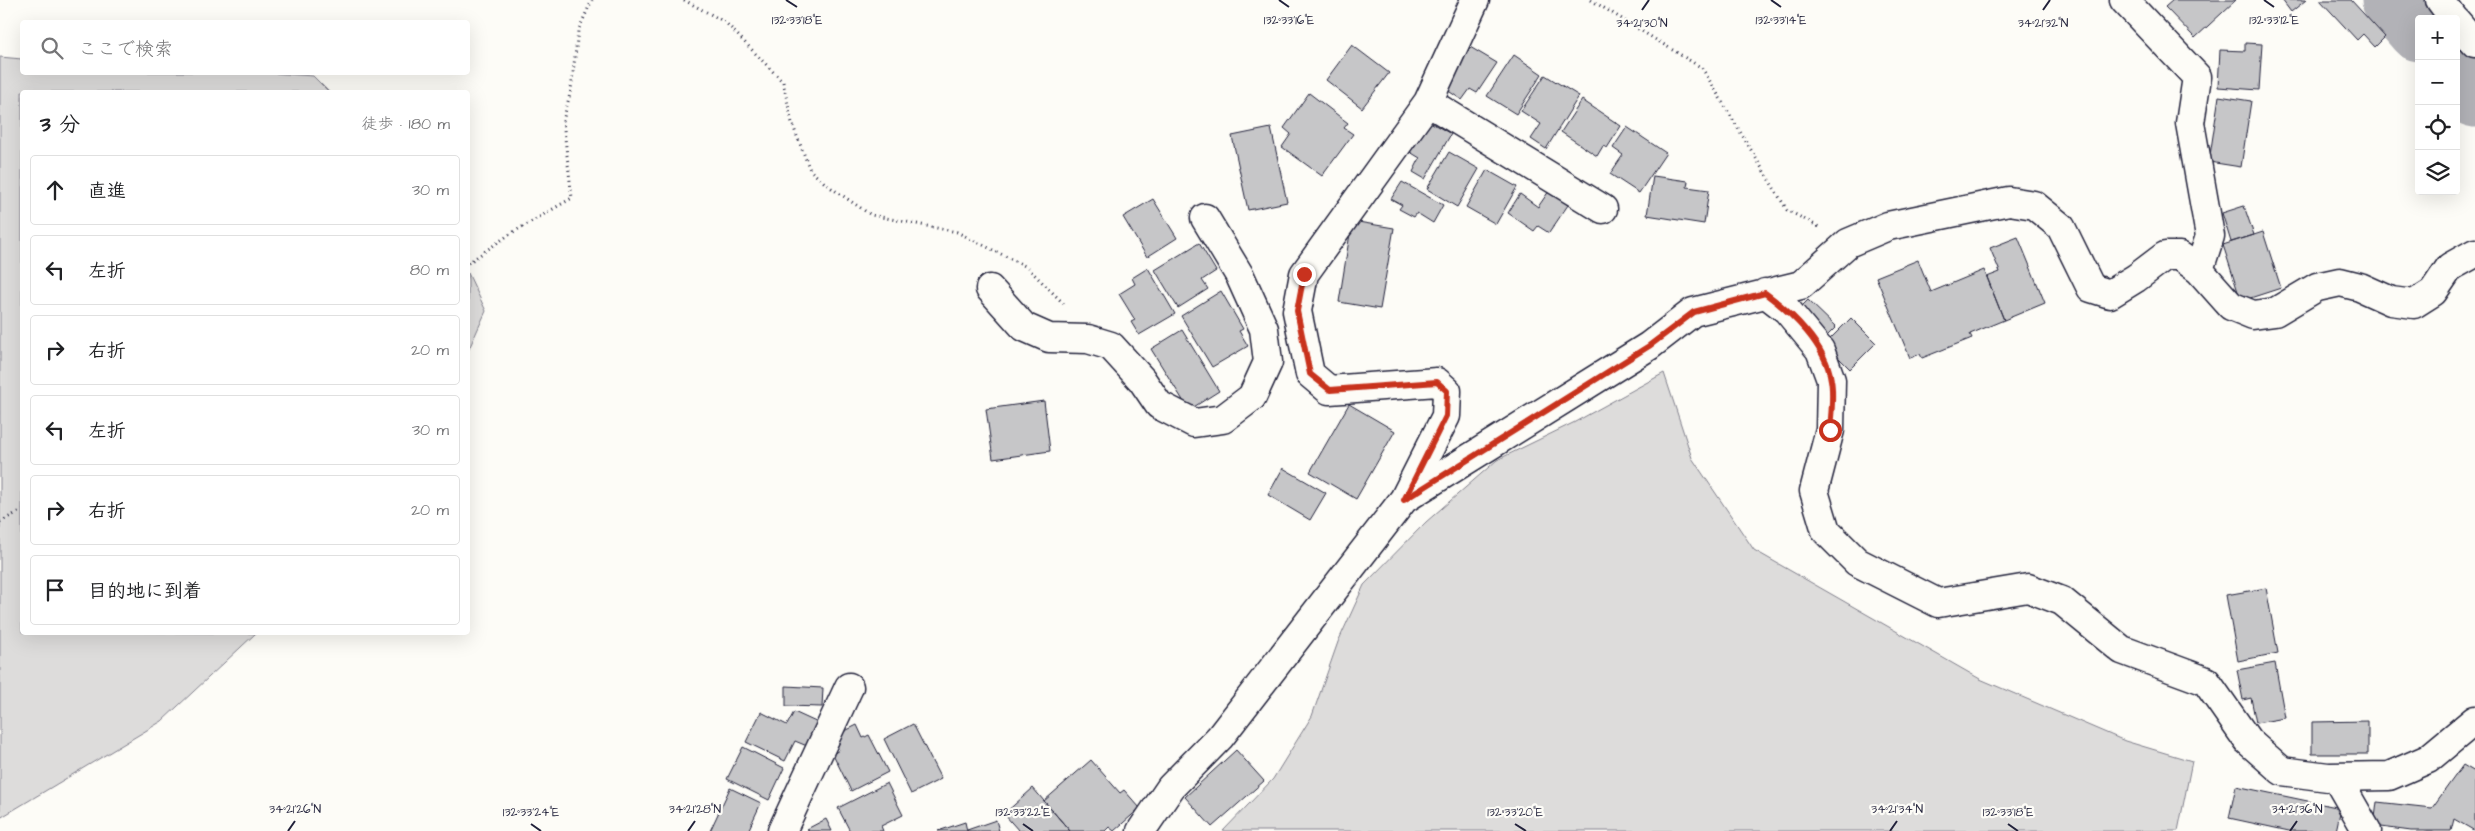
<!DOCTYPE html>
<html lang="ja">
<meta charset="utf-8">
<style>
:root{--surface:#fff;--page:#f6f6f6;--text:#202124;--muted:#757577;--line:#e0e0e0}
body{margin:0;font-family:"Architects Daughter","Klee One",sans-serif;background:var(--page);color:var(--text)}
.controls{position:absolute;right:15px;top:15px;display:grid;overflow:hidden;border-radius:5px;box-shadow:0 5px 20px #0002}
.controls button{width:45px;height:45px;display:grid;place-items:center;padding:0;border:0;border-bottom:1px solid var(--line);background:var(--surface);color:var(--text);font:25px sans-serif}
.stop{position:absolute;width:15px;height:15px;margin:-11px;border:4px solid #c8321e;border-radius:50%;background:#fff}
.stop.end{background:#c8321e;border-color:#fff;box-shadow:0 1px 5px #0008}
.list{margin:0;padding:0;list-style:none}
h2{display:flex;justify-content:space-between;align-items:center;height:65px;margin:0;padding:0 20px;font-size:21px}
h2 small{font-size:16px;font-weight:400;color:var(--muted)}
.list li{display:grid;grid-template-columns:32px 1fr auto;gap:15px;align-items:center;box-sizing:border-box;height:70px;margin:0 10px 10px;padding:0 10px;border:1px solid var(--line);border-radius:5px}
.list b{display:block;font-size:19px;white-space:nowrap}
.list em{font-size:16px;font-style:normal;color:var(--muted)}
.icon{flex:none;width:28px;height:28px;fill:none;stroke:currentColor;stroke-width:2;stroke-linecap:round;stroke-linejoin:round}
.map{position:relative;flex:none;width:2475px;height:831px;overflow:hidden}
.search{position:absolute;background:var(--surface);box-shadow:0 5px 20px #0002;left:20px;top:20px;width:450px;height:55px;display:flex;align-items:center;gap:12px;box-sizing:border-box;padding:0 18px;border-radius:5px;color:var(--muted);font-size:19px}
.panel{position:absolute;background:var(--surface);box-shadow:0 5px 20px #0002;left:20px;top:90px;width:450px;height:545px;border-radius:5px}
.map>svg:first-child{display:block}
.green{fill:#dddcdb;stroke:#807f8b}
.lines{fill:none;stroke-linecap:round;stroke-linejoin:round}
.river{stroke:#b2b2b7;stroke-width:65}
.building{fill:#c6c6c8;stroke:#22223b}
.minor-casing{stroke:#22223b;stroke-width:31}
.path{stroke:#22223b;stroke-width:3;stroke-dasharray:1 4;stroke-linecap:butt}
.minor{stroke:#fdfcf7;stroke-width:28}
.route{stroke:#c8321e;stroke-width:6}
.ticks{fill:none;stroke:#22223b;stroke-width:2}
.ticks-label{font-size:12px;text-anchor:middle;fill:#22223b;stroke:#fdfcf7;stroke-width:4.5;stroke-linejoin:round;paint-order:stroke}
</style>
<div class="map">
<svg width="2475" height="831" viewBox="0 0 2475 831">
<rect width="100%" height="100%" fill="#fdfcf7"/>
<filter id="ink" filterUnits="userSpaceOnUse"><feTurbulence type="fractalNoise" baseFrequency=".02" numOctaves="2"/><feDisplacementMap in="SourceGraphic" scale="10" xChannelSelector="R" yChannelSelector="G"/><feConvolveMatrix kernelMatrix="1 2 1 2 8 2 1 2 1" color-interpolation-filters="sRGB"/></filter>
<g filter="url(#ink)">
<path class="green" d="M0,57L22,59V72H258L313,76L329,92H22V632L256,633L162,721L0,818Z
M468,273L486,311L468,351Z
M1664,373L1692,458L1754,550L1980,679L2125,741L2192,761L2178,831H1223L1273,779L1312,716L1338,642L1364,585L1426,522L1497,460L1575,422Z"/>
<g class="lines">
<path class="river" d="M2394,0L2419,29
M2456,73L2475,95"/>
</g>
<path class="building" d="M2173,0H2236L2195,38L2165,7Z
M2282,0H2306L2291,12Z
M2320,0H2351L2385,37L2375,47L2363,34L2357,40Z
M2245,43L2262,44L2259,90L2218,87L2220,50L2245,51Z
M1352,45L1389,73L1362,108L1326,80Z
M1470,47L1497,63L1477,93L1470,89L1462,100L1444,88Z
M1514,55L1542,74L1516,114L1487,96Z
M1545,75L1579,96L1546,149L1531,139L1541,124L1521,111Z
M1309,93L1348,123L1344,128L1353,134L1322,176L1282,147L1291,134L1284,128Z
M2219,96L2251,101L2241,167L2209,162Z
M1582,100L1621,126L1607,148L1603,146L1597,156L1561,132Z
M1423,118L1451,134L1425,179L1413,172L1420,158L1405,149Z
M1627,127L1666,153L1639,193L1610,174L1623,155L1613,148Z
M1271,128L1287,202L1248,210L1232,136Z
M1449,152L1479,169L1457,207L1427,189Z
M1487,170L1517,187L1496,224L1466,207Z
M1653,176L1688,181L1687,187L1709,190L1704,224L1647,215Z
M1402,182L1443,205L1433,223L1417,213L1414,217L1399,209L1402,205L1391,199Z
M1549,191L1568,205L1549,233L1538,226L1534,231L1508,213L1520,194L1538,207Z
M1153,199L1177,238L1147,257L1123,217Z
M2244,206L2254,235L2231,242L2222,213Z
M1352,221L1394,228L1380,309L1339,302Z
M2263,232L2281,288L2241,301L2223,245Z
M2018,237L2045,303L2004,320L1987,277L2000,272L1990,248Z
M1199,243L1216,271L1202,280L1208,289L1178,308L1155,270Z
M1918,260L1931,292L1984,270L2004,320L1970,334L1972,338L1922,358L1920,354L1910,358L1876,277Z
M1148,268L1175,314L1139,335L1131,322L1135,320L1119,294L1135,284L1132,278Z
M1221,291L1243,329L1239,331L1248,346L1212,367L1181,316Z
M1808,300L1836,327L1826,337L1798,310Z
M1851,318L1876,343L1850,369L1825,344Z
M1182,330L1219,391L1189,410L1151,349Z
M1044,401L1050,451L993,459L986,409Z
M1349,404L1395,431L1356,499L1310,472Z
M1283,468L1326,493L1310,520L1268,495Z
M2266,588L2278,653L2238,661L2226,595Z
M2275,663L2285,718L2256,723L2251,698L2243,700L2237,670Z
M786,686L823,688L822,707L786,706Z
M761,712L787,725L794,712L818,723L807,746L795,741L785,761L746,742Z
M2368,721V754H2312V722Z
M913,724L941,779L911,794L884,739Z
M857,725L863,738L869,735L888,772L851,791L833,754L839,750L833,737Z
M743,747L784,768L769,800L727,779Z
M1236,750L1264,781L1212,827L1185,797Z
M1091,760L1120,793L1124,790L1140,808L1114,831L1109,827L1105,831H1070L1044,801Z
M2463,765L2475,772V831L2454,819L2451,831H2411L2374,826L2377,802L2432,808Z
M887,783L903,815L881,826L883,831H850L838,808Z
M2236,786L2341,808L2336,831H2289L2229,818Z
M730,788L761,803L748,831H710Z
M1033,788L1044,801L1070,831H1019L1004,814Z
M826,819L832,831H809L807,829Z
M996,820L999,831H967V830Z
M965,822L967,831H938Z"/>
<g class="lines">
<defs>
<path id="minor" d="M2124,0L2197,77L2190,123L2210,236L2199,270
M2440,0L2454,19
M2456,21L2475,43
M1428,102L1603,209
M990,289L1024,327L1049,338L1088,339L1111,346L1142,380L1159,405L1194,423L1223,419L1252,397L1268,362L1264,329L1240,276L1205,218
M1765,293L1787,310L1820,350L1831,380L1830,430L1814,491L1826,531L1857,562L1938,603L2028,588L2062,601L2122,650L2206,681L2248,741L2282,771L2328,777L2389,776L2428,759L2475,720
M1404,499L1649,346L1693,312L1801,285L1848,243L1888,226L2009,201L2034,205L2061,227L2091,288L2110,294L2136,278L2165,256H2180L2199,270L2231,306L2253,315L2275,312L2317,287L2340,282L2360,287L2391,301L2414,304L2433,292L2450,267L2475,253
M2336,777L2367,831
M782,831L849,687
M1141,831L1171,787L1220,737L1404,499L1446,416L1447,391L1437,382L1329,390L1310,374L1297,311L1304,274L1428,102L1475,0"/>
</defs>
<use href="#minor" class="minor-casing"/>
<path class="path" d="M684,0L725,22L783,82L792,123L810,170L827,185L871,215L957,232L1027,267L1066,306
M1591,0L1702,68L1787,210L1819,227
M468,263L510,234L572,198L563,121L571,90L578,31L592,0
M0,522L22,510"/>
<use href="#minor" class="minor"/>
</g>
</g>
<g class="lines" filter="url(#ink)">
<path class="route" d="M1304,274L1297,311L1310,374L1330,390L1437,382L1447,391L1446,416L1404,500L1649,346L1694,312L1765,293C1792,313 1826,345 1831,380C1834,396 1831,414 1830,430"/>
</g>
<path class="ticks" d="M786,0L797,7M1279,0L1289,7M1771,0L1781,7M2264,0L2274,7M1642,10L1649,0M2043,10L2050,0M531,824L541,831M1023,824L1033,831M1515,824L1526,831M2008,824L2018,831M288,831L295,821M688,831L695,821M1890,831L1897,821M2290,831L2297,821"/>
<g class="ticks-label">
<text x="1289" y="24">132°33'16"E</text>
<text x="1781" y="24">132°33'14"E</text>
<text x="797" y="24">132°33'18"E</text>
<text x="2274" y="24">132°33'12"E</text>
<text x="1642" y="27">34°21'30"N</text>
<text x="2043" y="27">34°21'32"N</text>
<text x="295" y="813">34°21'26"N</text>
<text x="695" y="813">34°21'28"N</text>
<text x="1897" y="813">34°21'34"N</text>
<text x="2297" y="813">34°21'36"N</text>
<text x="531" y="816">132°33'24"E</text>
<text x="1023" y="816">132°33'22"E</text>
<text x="1515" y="816">132°33'20"E</text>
<text x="2008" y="816">132°33'18"E</text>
</g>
</svg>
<div class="controls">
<button>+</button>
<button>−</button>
<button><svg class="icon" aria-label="locate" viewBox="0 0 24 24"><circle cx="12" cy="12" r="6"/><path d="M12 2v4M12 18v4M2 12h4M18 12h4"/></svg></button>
<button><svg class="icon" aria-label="layers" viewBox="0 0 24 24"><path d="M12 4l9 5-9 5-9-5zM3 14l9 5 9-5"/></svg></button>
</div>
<div class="stop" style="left:1830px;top:430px"></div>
<div class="stop end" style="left:1304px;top:274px"></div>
<div class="search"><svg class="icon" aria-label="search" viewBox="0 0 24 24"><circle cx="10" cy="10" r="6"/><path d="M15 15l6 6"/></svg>ここで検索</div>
<section class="panel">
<h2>3 分<small>徒歩 · 180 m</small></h2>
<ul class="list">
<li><svg class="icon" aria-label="ahead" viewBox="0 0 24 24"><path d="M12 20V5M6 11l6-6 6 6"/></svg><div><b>直進</b></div><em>30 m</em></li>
<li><svg class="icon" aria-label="left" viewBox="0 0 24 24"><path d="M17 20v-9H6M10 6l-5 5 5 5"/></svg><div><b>左折</b></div><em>80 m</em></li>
<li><svg class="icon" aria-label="right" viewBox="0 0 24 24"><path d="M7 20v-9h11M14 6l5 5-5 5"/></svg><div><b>右折</b></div><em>20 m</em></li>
<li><svg class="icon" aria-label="left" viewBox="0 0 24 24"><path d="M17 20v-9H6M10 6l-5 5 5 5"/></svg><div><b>左折</b></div><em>30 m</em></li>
<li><svg class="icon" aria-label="right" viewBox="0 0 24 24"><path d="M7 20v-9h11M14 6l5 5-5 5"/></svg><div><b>右折</b></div><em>20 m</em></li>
<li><svg class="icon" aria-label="arrive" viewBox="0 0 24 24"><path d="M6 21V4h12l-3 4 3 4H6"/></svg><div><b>目的地に到着</b></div></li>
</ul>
</section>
</div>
